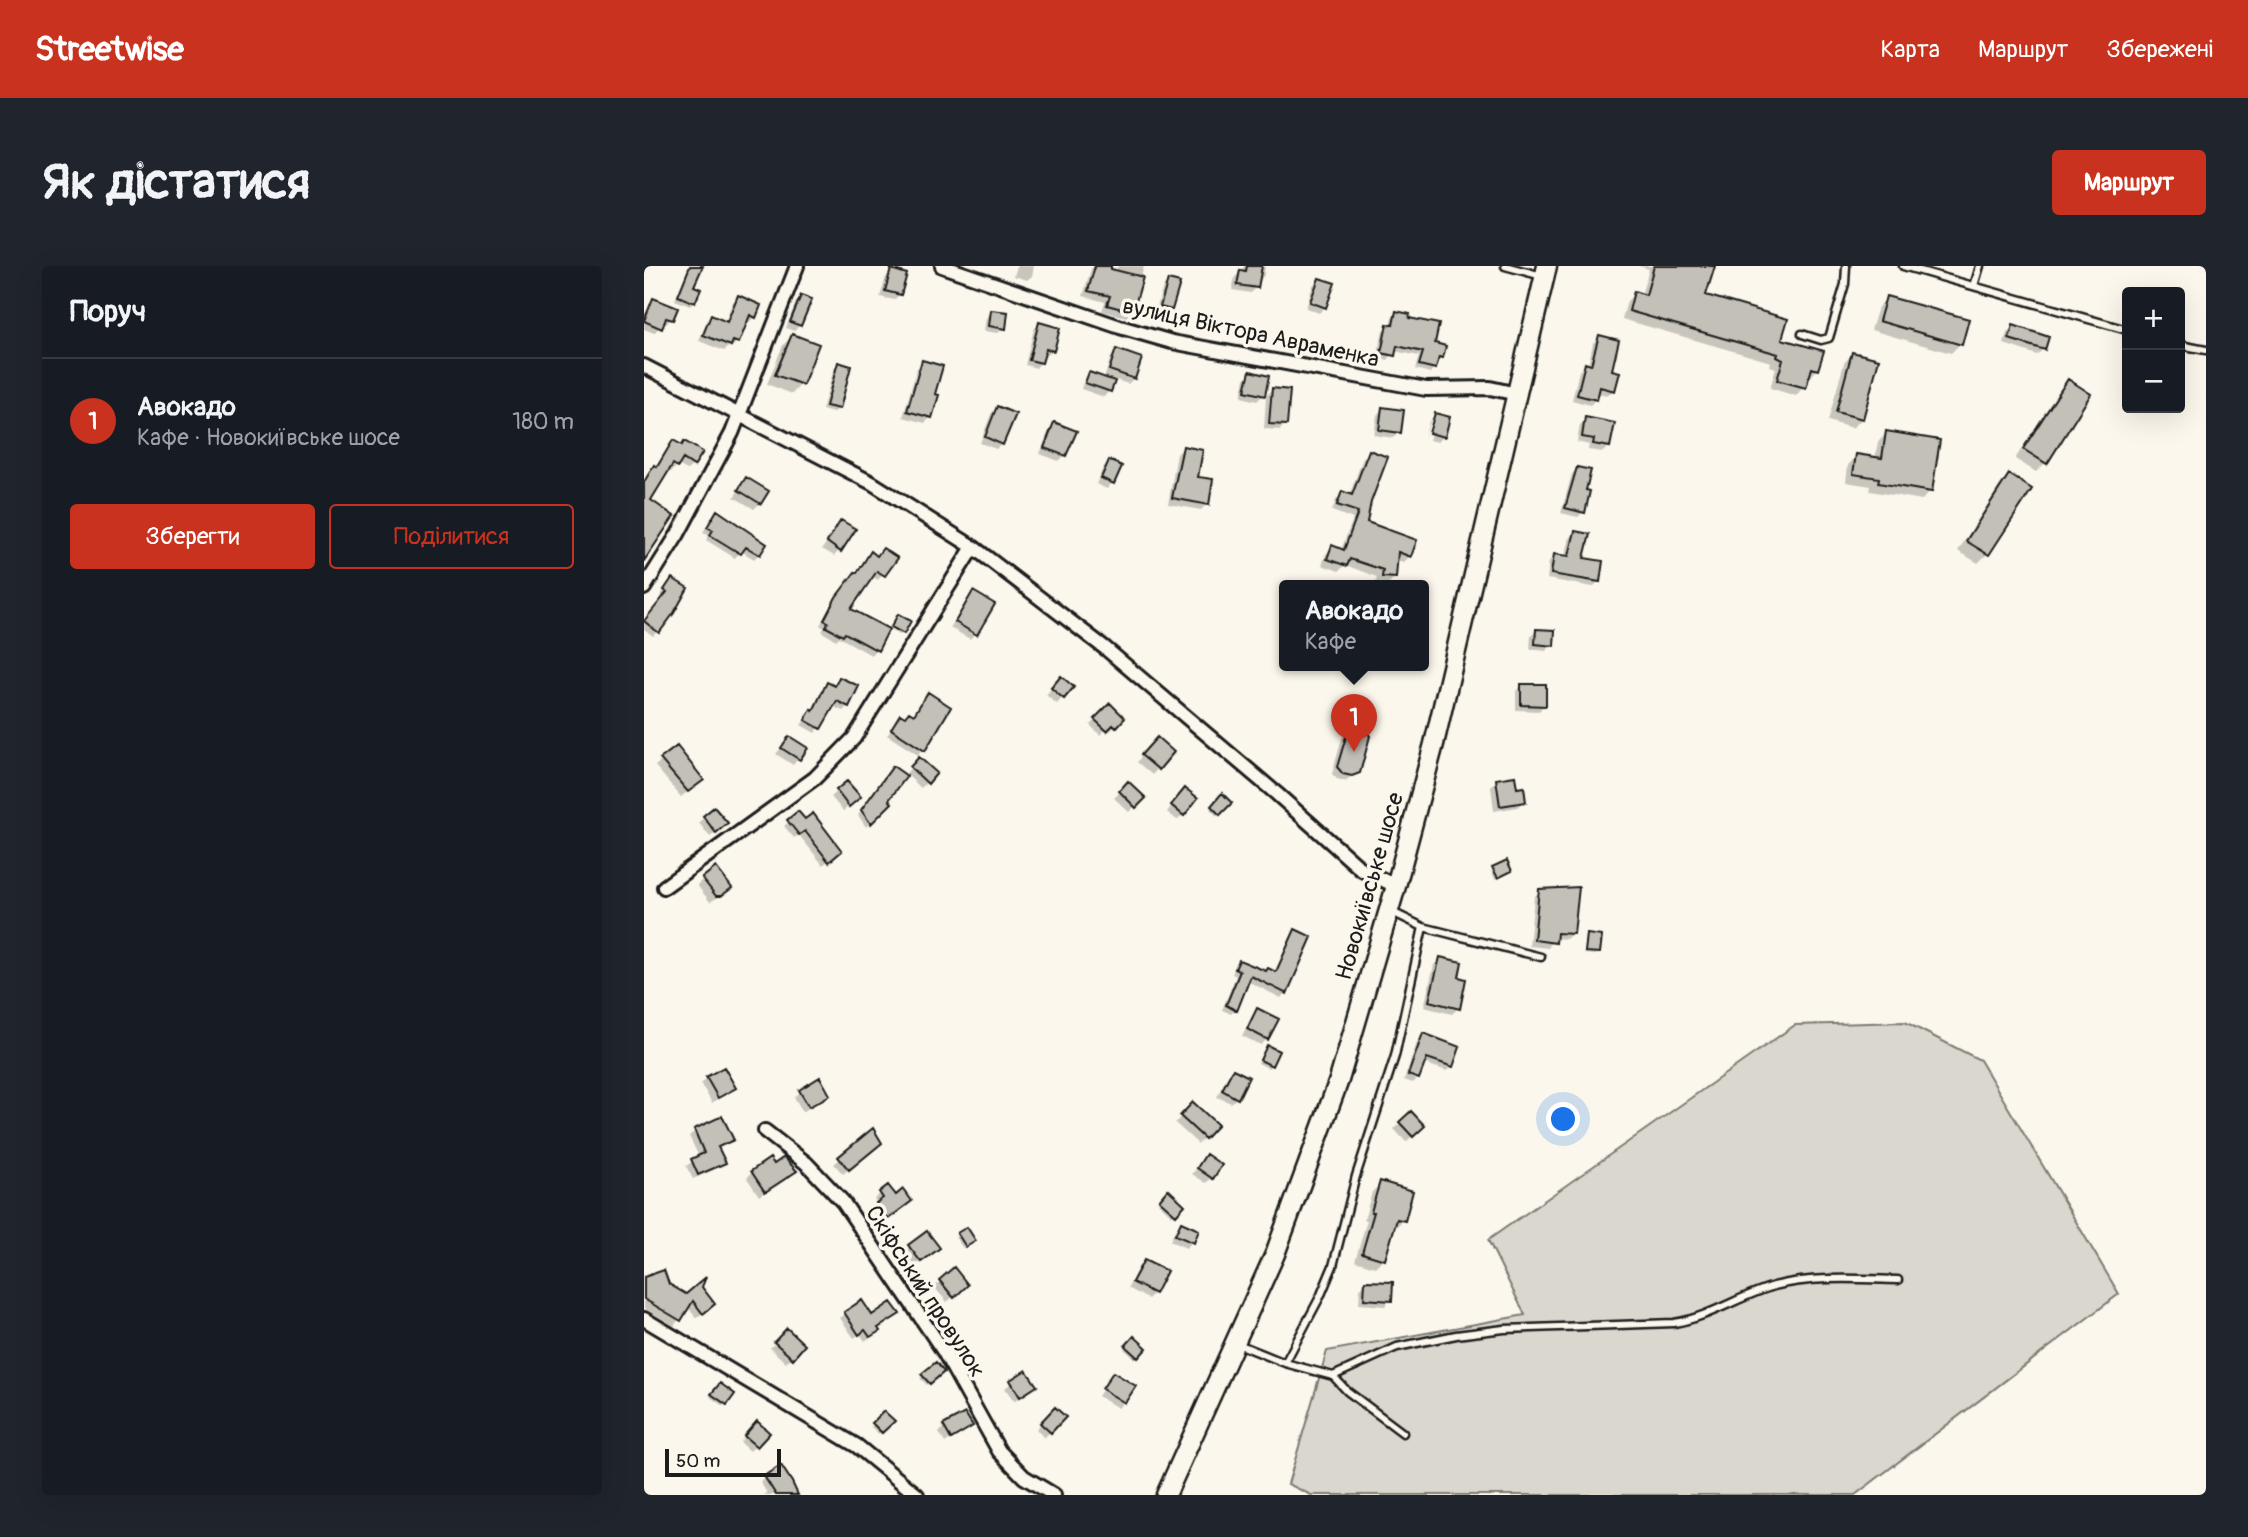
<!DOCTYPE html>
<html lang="uk">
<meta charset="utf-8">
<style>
:root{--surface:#171b24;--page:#20242c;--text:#f1f3f6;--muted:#9ea1a6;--line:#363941;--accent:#c8321e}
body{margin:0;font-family:Pangolin,sans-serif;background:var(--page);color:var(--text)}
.controls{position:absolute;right:21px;top:21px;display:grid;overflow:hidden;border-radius:7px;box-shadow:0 7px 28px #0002}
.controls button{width:63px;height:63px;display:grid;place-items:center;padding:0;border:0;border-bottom:2px solid var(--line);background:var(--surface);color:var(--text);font:35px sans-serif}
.scale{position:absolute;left:21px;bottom:18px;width:116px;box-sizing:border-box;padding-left:7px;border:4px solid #1c1c1c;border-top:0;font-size:19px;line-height:24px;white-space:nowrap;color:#1c1c1c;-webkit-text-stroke:5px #fbf7ec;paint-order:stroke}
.you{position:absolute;left:920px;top:854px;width:24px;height:24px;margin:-18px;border:5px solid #fff;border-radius:50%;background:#1a73e8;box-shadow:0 0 0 10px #1a73e833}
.badge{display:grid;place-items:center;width:46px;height:46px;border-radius:50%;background:var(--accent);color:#fff;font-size:23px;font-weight:700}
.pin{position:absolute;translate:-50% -58px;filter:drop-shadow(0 2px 4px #0008)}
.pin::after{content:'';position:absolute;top:37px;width:24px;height:21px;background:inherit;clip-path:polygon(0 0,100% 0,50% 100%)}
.popup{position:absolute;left:635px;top:314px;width:150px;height:91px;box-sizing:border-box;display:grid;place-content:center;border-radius:7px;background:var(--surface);filter:drop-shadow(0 2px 5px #0005);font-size:23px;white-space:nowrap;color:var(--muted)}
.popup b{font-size:26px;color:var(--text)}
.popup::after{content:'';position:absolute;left:50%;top:100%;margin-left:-14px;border:14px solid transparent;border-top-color:var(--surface)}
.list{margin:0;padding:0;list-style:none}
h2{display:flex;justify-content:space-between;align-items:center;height:91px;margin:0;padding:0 28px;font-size:30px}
h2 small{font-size:23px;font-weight:400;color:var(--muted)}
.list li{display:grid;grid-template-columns:46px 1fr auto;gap:21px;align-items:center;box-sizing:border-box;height:126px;padding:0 28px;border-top:2px solid var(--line)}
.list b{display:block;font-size:26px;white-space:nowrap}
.list p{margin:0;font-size:23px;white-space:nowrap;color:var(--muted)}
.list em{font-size:23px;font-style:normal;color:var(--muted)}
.actions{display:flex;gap:14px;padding:21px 28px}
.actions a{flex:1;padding:16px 0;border:2px solid var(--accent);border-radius:7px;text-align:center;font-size:24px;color:var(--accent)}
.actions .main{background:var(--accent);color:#fff}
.map{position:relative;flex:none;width:1562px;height:1229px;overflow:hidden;border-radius:7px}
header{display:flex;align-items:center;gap:42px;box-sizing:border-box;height:98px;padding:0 35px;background:var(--accent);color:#fff}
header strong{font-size:33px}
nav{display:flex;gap:38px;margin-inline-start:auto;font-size:24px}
.intro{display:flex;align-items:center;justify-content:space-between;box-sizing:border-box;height:168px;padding:0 42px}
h1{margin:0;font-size:49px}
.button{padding:18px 32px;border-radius:7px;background:var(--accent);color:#fff;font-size:24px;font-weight:700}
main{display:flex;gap:42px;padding:0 42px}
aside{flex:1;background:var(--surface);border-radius:7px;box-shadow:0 7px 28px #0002}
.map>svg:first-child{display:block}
.green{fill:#dad7ce;stroke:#7b7a75;stroke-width:2}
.shadow{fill:#0003}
.building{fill:#c3c0b8;stroke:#1c1c1c;stroke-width:2}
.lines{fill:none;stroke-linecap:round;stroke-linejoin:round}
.service-casing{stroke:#1c1c1c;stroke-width:11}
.minor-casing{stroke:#1c1c1c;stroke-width:18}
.secondary-casing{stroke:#1c1c1c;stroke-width:23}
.service{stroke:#fbf7ec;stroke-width:6}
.minor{stroke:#fbf7ec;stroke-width:12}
.secondary{stroke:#fbf7ec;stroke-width:18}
.labels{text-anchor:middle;stroke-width:7;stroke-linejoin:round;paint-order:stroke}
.street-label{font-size:23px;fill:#1c1c1c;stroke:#fbf7ec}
</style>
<header>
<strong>Streetwise</strong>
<nav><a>Карта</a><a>Маршрут</a><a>Збережені</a></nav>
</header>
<div class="intro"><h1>Як дістатися</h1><a class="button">Маршрут</a></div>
<main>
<aside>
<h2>Поруч<small></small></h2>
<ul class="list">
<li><span class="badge">1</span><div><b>Авокадо</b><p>Кафе · Новокиївське шосе</p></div><em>180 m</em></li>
</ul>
<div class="actions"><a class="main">Зберегти</a><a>Поділитися</a></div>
</aside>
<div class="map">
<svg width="1562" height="1229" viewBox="0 0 1562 1229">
<rect width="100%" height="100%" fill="#fbf7ec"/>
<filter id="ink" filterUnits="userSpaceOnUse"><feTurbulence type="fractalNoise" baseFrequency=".0143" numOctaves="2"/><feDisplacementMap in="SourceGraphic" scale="14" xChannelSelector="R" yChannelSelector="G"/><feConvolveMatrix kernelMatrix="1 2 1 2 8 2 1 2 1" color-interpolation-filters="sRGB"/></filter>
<g filter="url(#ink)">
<path class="green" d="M1261,756L1336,794L1475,1028L1211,1229H667L644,1218L683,1085L881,1049L844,974L1151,759Z"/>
<path class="shadow" d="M45,0H57L48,21L50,36L46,40L31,34Z
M373,0H390L388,10L383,14L370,10Z
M450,0L473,3L474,0H500L488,45L482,51L458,45L461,36L439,30L447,3Z
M600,0H621L620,9L607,27L588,24L591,11L598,6Z
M994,0H1069L1060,30L1173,103L1152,130L1126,122L1132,102L1126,100L1127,96L978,53L983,35L991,27L997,29L1005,3Z
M247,5L255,29L250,34L236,31L242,11Z
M675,14L681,41L675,47L662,42L669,19Z
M525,16L526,43L521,49L511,47L519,21Z
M158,31L156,59L150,65L142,62L152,36Z
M94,32L111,51L105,56L102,55L93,76L87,82L84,81L80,85L55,75L62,57L68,51L81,56L88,37Z
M1243,32L1316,78L1307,87L1227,64L1234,41Z
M10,34L31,43L27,53L21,59L18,58L10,67L0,63V49Z
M348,46L360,62L354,67L340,65L342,52Z
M752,47L789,78L798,91L786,107L771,103L775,90L750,85L744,94L733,92L739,64L746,60L748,52Z
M396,58L408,84L403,89L399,88L397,96L392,102L381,99L390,63Z
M1369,61L1399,83L1393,89L1360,78L1363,67Z
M148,70L173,79L157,118L148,128L123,118L139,79Z
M955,71L970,124L964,129L953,127L952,133L946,139L928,134L935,105L941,99L944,100L949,77Z
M473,85L490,112L484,118L469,113L465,125L460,131L437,123L440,114L446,108L460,113L467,91Z
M1209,87L1218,153L1208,162L1184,155L1200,97Z
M279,96L289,129L286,152L281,157L259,151L273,102Z
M194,98V143L189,147L178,144L190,103Z
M606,107L619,129L613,135L597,131L601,113Z
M1424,116L1401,197L1392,206L1371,193L1415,125Z
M628,124L641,158L636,164L620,163L622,130Z
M353,142L358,178L352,183L336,177L347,148Z
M738,143L755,166L749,172L730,169L733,149Z
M791,149L800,170L794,176L785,174L791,153H787L780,173L785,155Z
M942,153L965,180L959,186L944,184L945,179L933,176L936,159Z
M411,158L421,189L415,195L396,188L405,164Z
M1243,167L1286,225L1278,234L1226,225L1227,220L1202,216L1204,199L1213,190L1231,193L1234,176Z
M29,176L49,199L43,204L34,199L27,206L23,204L0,232V214L5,207L12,202Z
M539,182L563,238L557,244L524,238L533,188Z
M726,186L725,236L721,258L766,290L759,297L752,294L750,312L744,318L732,317L733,311L701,299L695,305L678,299L682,288L689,281L697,284L709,253L688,245L692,234L698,227L705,230L719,192Z
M465,196L468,217L463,223L452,218L459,202Z
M933,203L939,246L934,251L917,247L928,208Z
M1365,210L1385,223L1343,288L1334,297L1314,285L1356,219Z
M102,214L116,237L110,243L90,231Z
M73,246L115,288L110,293L97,285L91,292L62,274L65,269L59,266Z
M197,256L196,284L190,290L178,283Z
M931,267L938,294L955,315L949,321L903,313L905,295L910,290L921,291L926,272Z
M232,291L251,292L234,314L227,310L204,343L232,383L227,389L195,371L192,374L178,366L180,362L176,359L188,338L222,293Z
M24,319L29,346L9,370L0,363V356L20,331L17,329Z
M329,327L331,367L326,373L306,362Z
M252,353L258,367L256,369L246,364Z
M893,364L908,379L902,385L886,383L887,370Z
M195,413L204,440L199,445L188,440L171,467L157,459L168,445L178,423L183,418L189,421Z
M411,418L428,421L413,438L402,429Z
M878,419L900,439L895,445L872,444V425Z
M280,434L304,441L274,489L243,469L257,450L260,453L269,450Z
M466,439L479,452L465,466L462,463L456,469L446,459Z
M705,465L714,506L701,515L693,513L688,508L698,472Z
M145,472L162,483L149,499L132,488Z
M507,479L528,487L508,509L493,496Z
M33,482L52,519L37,531L11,500Z
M269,499L291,508L277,522L262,508L243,534L246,537L222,561L214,549L244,506L260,510Z
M853,515L872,524L880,535L874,541L850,545L847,521Z
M203,517L209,537L199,545L187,531Z
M484,518L499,532L485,546L470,532Z
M535,530L539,549L533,554L523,546Z
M578,530L586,537L573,550L566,543Z
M154,548L191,590L179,599L155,569L150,572L140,560Z
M60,551L76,563L66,571L55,557Z
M849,603L864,607L851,613L847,605Z
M59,613L80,628L66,636L53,619Z
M896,625L928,668L922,673L910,672L904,682L885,680L890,631Z
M651,665L666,672L641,727L637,732L603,715L591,744L587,748L578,744L592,710L588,708L591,701L596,696L621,707H630L647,670Z
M944,670L955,686L952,689L940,688L942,672Z
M796,693L813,713L814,742L808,748L780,741L790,699Z
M614,744L623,773L617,779L598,770L608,750Z
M779,769L808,801L803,805L779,797L774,812L769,817L760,814L774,774Z
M623,781L627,799L624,802L614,797Z
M589,805L593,832L587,837L573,831L583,811Z
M63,812L90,822L68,837L57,818Z
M175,814L184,828L159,846L150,831Z
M549,838L572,859L554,878L531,857Z
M767,847L779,860L762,876L750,863Z
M78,852L87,874L73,883L80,896L74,902L49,913L42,900L55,891L45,870L51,865Z
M229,865L231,882L199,908L190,898Z
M562,891L568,912L562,917L548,908Z
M129,900L150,905L115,930L103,912L108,906Z
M737,917L759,954L751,962H749L739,993L731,1001L711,995L723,954H720L728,926Z
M524,926L538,939L528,950L514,937Z
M236,928L260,940L237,957L227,944L234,938L230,933Z
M537,958L553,965L548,976L542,982L526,975L531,964Z
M322,963L327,977L319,982L311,971Z
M266,980L288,987L271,1000L260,986Z
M500,996L510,1027L504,1033L484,1022L494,1001Z
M310,1004L316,1025L303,1036L290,1021Z
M0,1013L24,1019L42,1030L56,1021L63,1044L52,1052L44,1041L30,1060L0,1042Z
M721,1017L746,1034L741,1040L715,1038L716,1023Z
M217,1037L233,1063L229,1069L221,1075L216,1068L210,1072L196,1052Z
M143,1065L159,1079L142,1097L126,1082Z
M490,1072L501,1082L491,1093L480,1083Z
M292,1099L298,1106L283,1119L276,1112Z
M381,1106L385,1125L370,1135L361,1122Z
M469,1108L480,1136L474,1142L454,1130Z
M73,1121L88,1129L79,1140L66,1131Z
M411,1143L420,1152L400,1172L392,1163Z
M240,1147L248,1155L235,1168L227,1161Z
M114,1157L124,1167L106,1185L96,1176Z
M326,1159L301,1177L295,1167L300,1161Z
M121,1211L152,1229H120L123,1227L116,1216Z"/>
<path class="building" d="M46,0H59L50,20L57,23L51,37L34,30Z
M451,0H467V3L499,11L489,46L463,39L466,30L444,25Z
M603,0H618L614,22L593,19L596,4L602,5Z
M1010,0H1071L1062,29L1144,53L1138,73L1180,85L1174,104L1168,102L1162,122L1133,114L1139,94L1133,91L1134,88L985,45L990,25L1002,29Z
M247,3L263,8L257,29L241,25Z
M675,12L691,17L682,42L666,36Z
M524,14L536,17L528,44L516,41Z
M94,29L117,39L112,52L106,49L95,77L89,75L87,80L59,69L67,49L83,56Z
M157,29L168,33L157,60L146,56Z
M1242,30L1325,53L1318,79L1235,55Z
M9,32L34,42L29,54L22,52L18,63L0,55Z
M347,44L364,46L362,63L345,60Z
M752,45L766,48L765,52L795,58L791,77L802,80L799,92L795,91L792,103L775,99L779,86L753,80L751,90L737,87L743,58L749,59Z
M395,56L416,62L410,85L402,83L398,97L385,94Z
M1369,59L1405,71L1401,84L1365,73Z
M148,68L175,78L159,119L131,109Z
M955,69L975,74L968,104L976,106L971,125L956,121L953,134L933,129L941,97L947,99Z
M472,83L498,92L491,113L465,104Z
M1208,86L1235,93L1219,153L1192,146Z
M278,94L299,100L291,128L295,129L288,152L263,145Z
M194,96L207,100L196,143L182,140Z
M606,105L625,110L621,130L601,125Z
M445,106L471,115L467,126L441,117Z
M1424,113L1447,128L1403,198L1379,183Z
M628,122L646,124L643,159L625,158Z
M353,140L372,148L359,179L341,171Z
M738,141L760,144L757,167L735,164Z
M791,147L806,151L801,171L785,167Z
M941,151L971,157L966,181L949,178L950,173L938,171Z
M410,156L433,165L422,190L400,182Z
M1242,165L1296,174L1288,226L1234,217L1235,212L1209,208L1212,188L1238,192Z
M29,174L38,179L40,175L59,186L50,200L39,193L34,201L29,198L7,234L30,250L0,295V216L10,199L13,201Z
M539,180L559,184L554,211L569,213L565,239L528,232Z
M725,184L744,191L727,236L723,256L773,274L767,291L754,286L752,312L738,311L739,304L706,293L703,300L683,293L688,279L700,284L714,246L693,239L698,225L708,229Z
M465,194L478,200L470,218L457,212Z
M933,201L947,204L942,224L946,225L941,247L921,242Z
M1365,208L1388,223L1345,289L1322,275Z
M102,211L125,225L117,238L94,224Z
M73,244L123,278L116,289L102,281L97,288L66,269L69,264L63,261Z
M197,254L212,263L197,286L183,276Z
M931,265L946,268L940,292L959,295L956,316L907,308L910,288L925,290Z
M239,282L254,292L241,310L233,305L207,343L245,363L234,385L201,367L199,370L182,361L184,356L180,354L192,331L211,306L213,307L227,285L233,290Z
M28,312L44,322L30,347L15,367L0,355L23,326L20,324Z
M329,325L351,338L333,369L311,356Z
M254,348L267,355L260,368L247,361Z
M892,363L911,364L910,380L891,378Z
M417,410L430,421L420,433L407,422Z
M195,411L215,420L205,441L193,435L177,463L161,454L167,443L169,445L183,416L191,420Z
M877,418H902V440L877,439Z
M284,426L307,441L281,485L247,463L256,448L261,451L265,446L270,449Z
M466,437L481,452L472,462L469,459L463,465L450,453Z
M712,461L721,463L726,470L716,507L708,510L699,508L693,501L704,464Z
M145,470L164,482L156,494L137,482Z
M513,471L530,486L515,504L497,489Z
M33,480L60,514L44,526L16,493Z
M275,491L293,507L284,518L266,501Z
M249,500L263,510L245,534L248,537L227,558L217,544Z
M871,510L873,522L880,521L882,536L856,540L852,513Z
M203,515L217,531L205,541L192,524Z
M484,515L502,532L492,542L475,525Z
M541,522L554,532L540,550L527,539Z
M578,527L588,537L576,549L567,540Z
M70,541L84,557L72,567L59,550Z
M154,545L161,553L169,547L198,585L185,596L161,565L155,569L143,554Z
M863,594L868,605L854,612L848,601Z
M72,601L88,622L77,630H72L58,612Z
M935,621L930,668L913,667L912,677L890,674L895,623Z
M651,663L668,671L643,728L607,710L593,745L582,739L596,705L591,703L595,694L622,705L624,702L632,706Z
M943,668L958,670L956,687L941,686Z
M796,691L818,696L815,711L822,713L816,743L785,735Z
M613,742L635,753L624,774L603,763Z
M779,767L816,781L809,801L783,792L775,813L764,809Z
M623,779L635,785L628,800L616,794Z
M80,801L92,822L74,832L62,811Z
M589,803L605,811L594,833L578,824Z
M176,811L186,829L165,841L155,824Z
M549,836L574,859L561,873L536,850Z
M767,845L781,860L769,871L755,856Z
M78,850L90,874L74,881L82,897L54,909L47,893L60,887L50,863Z
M229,862L238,877L205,904L194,891Z
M562,888L578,899L569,913L553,902Z
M140,891L153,905L121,926L107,905L126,892L130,898Z
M736,915L769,925L761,955L753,953L741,994L718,987L730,946H727Z
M244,919L252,929L259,923L268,935L244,953L232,937L239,932L235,926Z
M524,923L541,939L532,949L515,934Z
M537,956L555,964L550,977L531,969Z
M323,961L332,975L322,981L313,967Z
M283,965L296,982L277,996L264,979Z
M500,994L523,1005L511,1028L488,1016Z
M310,1001L324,1019L310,1032L295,1014Z
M20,1004L25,1018L42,1028L62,1011L58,1021L71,1038L59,1048L49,1035L37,1055L0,1033V1011Z
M721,1015L749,1016L748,1035L720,1033Z
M218,1034L228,1049L247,1036L256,1048L234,1062L236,1065L226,1071L221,1064L215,1069L200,1046Z
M143,1062L161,1079L149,1093L130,1076Z
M490,1070L503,1082L494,1092L481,1080Z
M292,1096L300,1106L286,1118L277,1108Z
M382,1104L393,1120L376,1131L366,1114Z
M469,1106L492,1120L481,1137L458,1123Z
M76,1117L91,1128L83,1139L67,1128Z
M411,1141L422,1151L407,1167L396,1157Z
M240,1145L251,1155L238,1167L228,1157Z
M321,1147L329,1160L307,1173L299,1159Z
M113,1155L126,1167L113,1181L100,1170Z
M137,1199L148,1216L154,1229H132L120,1210Z"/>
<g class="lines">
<defs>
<path id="service" d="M861,0L898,10
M1259,0L1483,64
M1330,20L1336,0
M1158,68L1177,74L1185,72L1201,18L1202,0
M1536,79L1562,84
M746,645L779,661L897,691
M594,1078L641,1097L689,1110L703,1125L759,1167
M641,1097L676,1031L689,1000L712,910L751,790L779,661
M689,1110L753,1081L812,1069L860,1063L1030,1057C1066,1051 1095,1030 1130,1020C1169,1010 1214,1013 1254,1014"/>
<path id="minor" d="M298,0L476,61L528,76L782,123L846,122L873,128
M0,100L228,217L329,281L461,382L633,528L718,604L752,620
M0,322L34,268L88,167L153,0
M20,621L171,512L210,472L329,281
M121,865L162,897L199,936L300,1086L355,1185L380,1211L410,1229
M0,1053L213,1180L273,1229"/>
<path id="secondary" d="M522,1229L631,988L695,814L752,620L790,478L903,0"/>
</defs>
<use href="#service" class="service-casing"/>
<use href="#minor" class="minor-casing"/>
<use href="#secondary" class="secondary-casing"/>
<use href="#service" class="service"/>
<use href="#minor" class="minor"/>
<use href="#secondary" class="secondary"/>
</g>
</g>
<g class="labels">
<g class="street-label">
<text transform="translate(607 66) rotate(12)" y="8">вулиця Віктора Авраменка</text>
<text transform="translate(725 620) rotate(-74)" y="8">Новокиївське шосе</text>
<text transform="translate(282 1025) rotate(57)" y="8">Скіфський провулок</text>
</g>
</g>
</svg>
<div class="controls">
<button>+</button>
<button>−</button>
</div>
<div class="scale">50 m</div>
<div class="you"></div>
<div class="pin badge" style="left:710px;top:486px">1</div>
<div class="popup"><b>Авокадо</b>Кафе</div>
</div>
</main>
